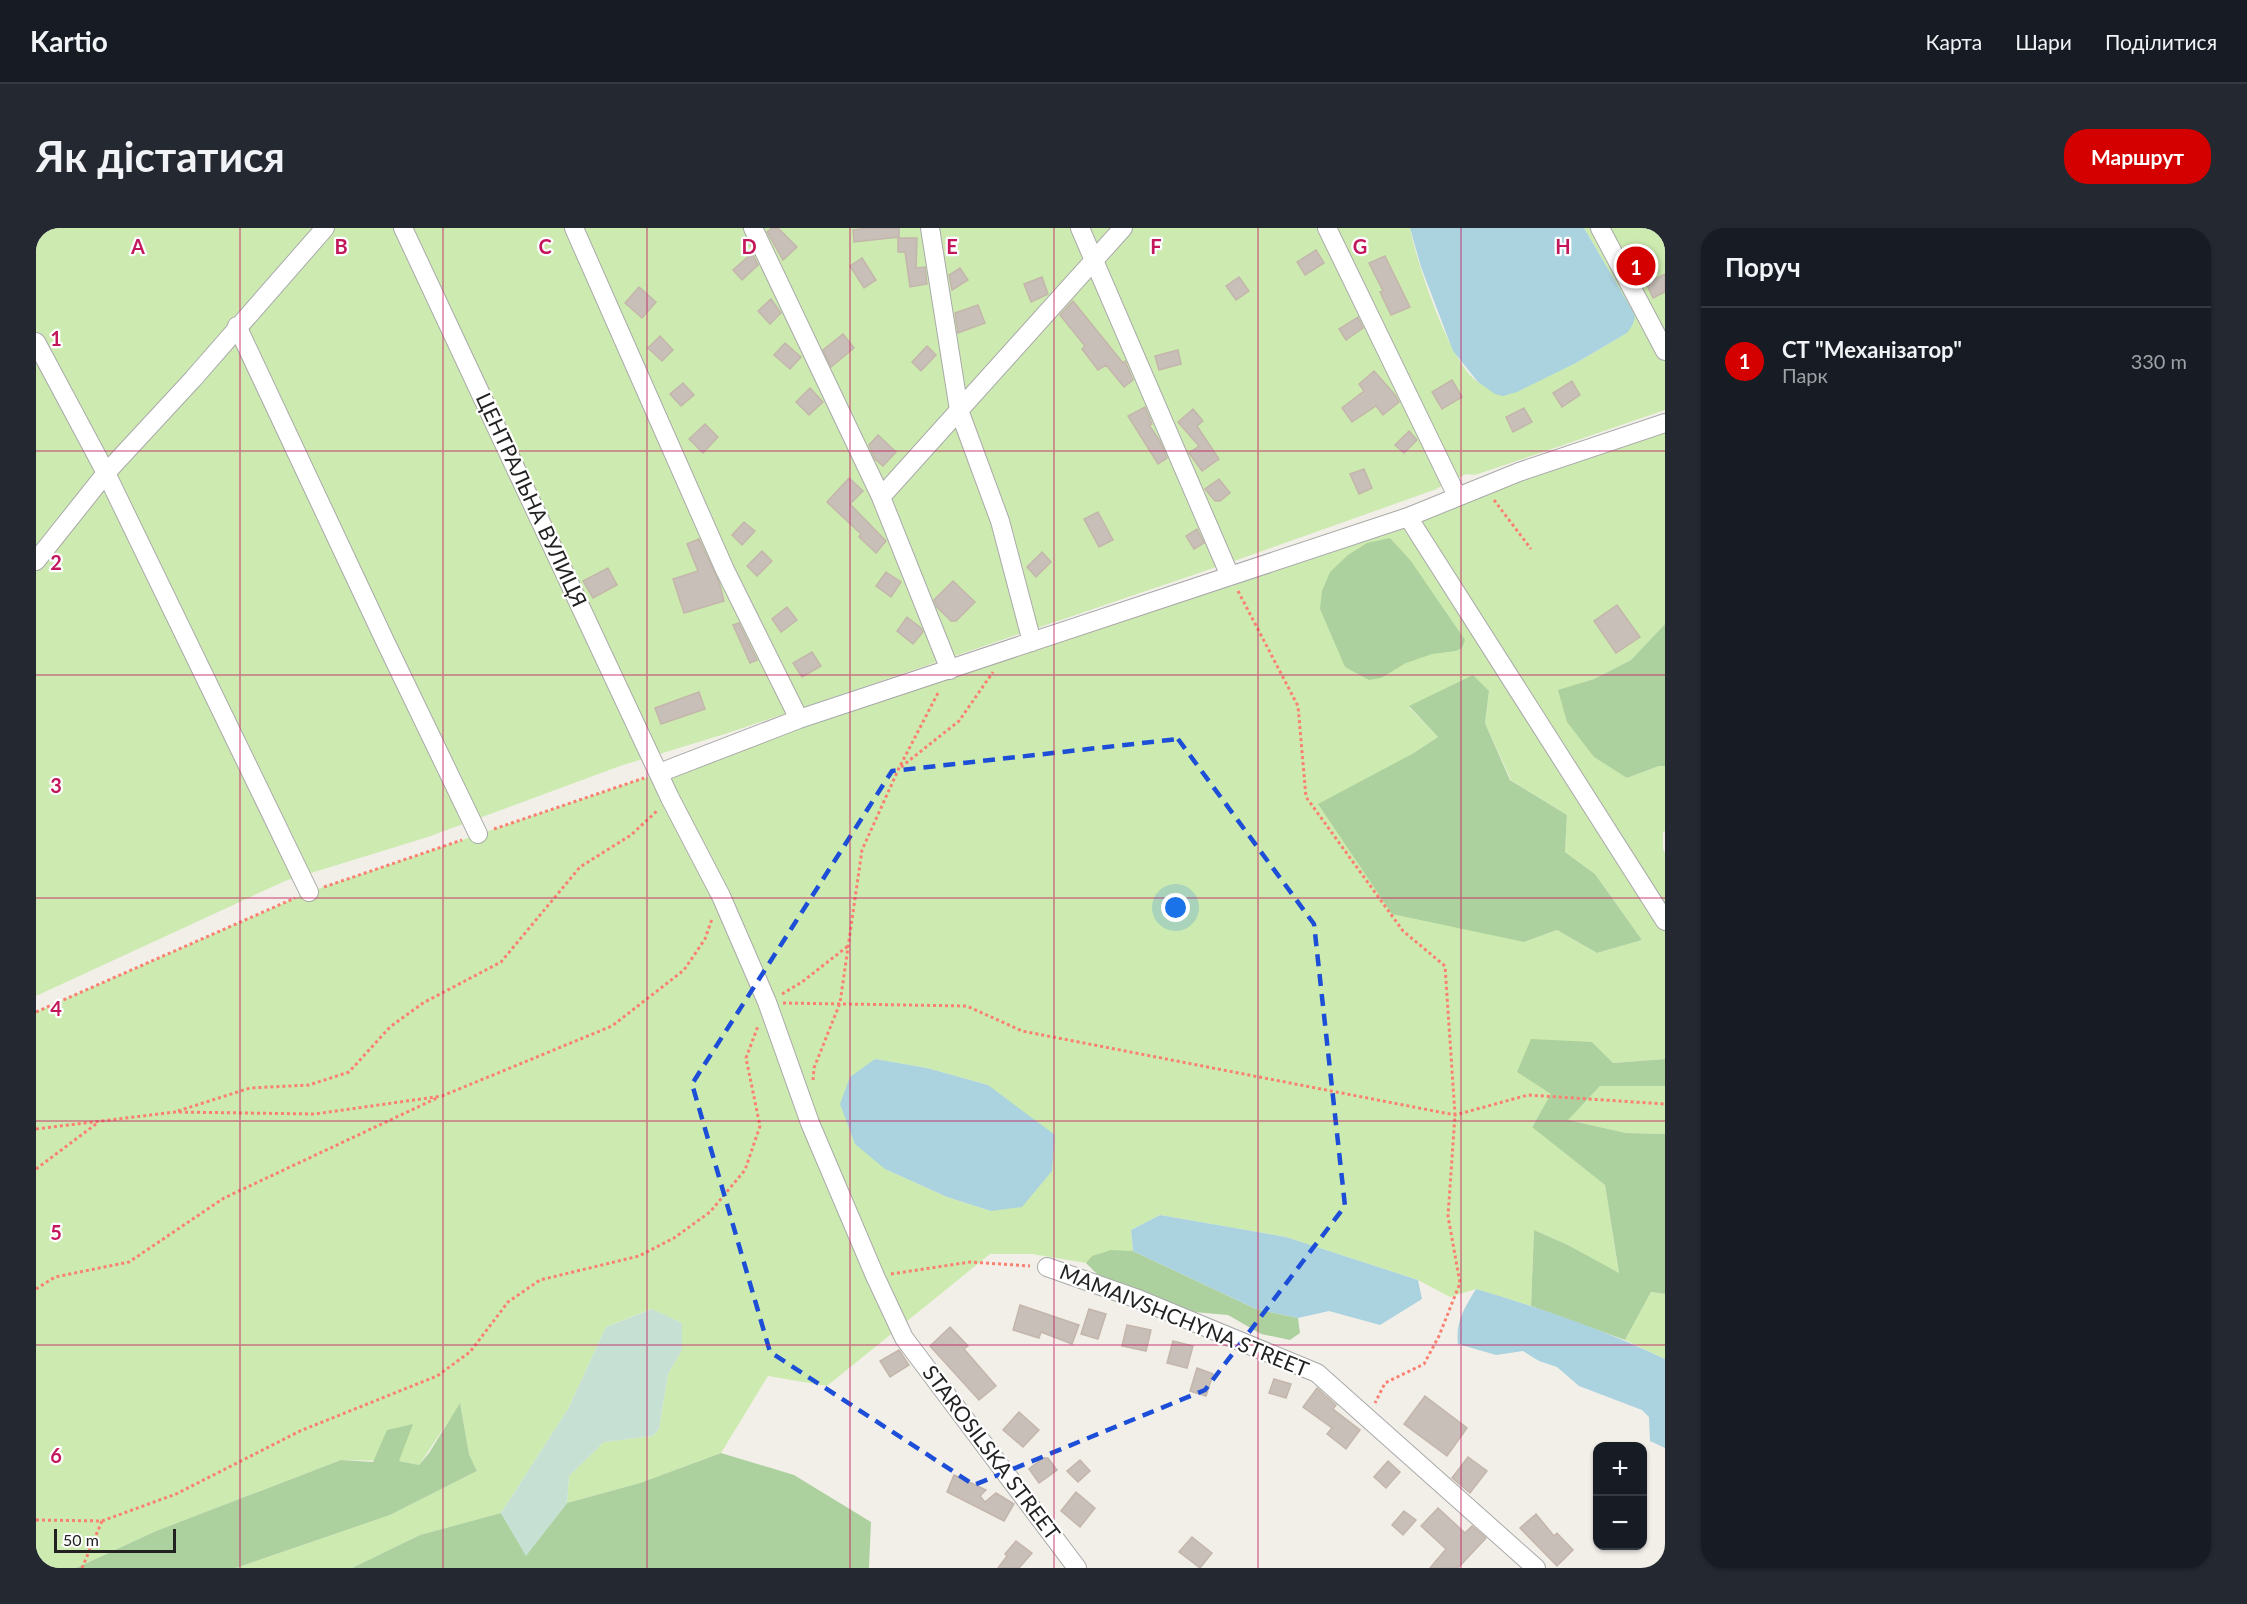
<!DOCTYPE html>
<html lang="uk">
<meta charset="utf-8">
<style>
:root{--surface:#171b24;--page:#242831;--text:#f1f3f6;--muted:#9ea1a6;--line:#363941;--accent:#d40000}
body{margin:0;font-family:Lato,sans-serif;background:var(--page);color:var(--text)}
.controls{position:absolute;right:18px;bottom:18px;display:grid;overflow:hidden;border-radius:12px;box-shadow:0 2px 4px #0004}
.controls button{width:54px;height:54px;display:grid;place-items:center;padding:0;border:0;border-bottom:2px solid var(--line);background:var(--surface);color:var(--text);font:30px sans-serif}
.scale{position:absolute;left:18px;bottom:15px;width:122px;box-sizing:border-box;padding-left:6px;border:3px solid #222;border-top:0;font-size:16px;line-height:21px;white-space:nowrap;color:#222;-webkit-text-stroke:4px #fff;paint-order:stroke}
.you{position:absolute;left:1140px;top:680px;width:21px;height:21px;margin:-15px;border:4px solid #fff;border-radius:50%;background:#1a73e8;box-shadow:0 0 0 9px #1a73e833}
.badge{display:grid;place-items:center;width:39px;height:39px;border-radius:50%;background:var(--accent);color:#fff;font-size:20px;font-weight:700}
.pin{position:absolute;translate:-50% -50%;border:3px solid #fff;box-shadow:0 2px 6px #0006}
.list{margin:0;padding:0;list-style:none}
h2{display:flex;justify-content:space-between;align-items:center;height:78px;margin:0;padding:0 24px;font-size:26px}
h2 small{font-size:20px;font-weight:400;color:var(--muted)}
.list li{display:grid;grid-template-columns:39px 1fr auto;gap:18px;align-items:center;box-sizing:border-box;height:108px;padding:0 24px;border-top:2px solid var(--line)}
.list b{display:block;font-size:22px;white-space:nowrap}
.list p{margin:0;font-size:20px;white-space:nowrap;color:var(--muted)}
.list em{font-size:20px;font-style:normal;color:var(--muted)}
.map{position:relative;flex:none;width:1629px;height:1340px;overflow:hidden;border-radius:24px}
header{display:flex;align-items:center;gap:36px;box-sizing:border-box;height:84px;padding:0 30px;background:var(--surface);border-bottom:2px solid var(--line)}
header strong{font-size:28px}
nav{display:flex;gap:33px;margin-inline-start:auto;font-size:21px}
.intro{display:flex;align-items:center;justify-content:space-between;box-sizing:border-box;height:144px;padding:0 36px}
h1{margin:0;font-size:42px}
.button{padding:15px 27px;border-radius:24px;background:var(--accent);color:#fff;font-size:21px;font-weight:700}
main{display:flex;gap:36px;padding:0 36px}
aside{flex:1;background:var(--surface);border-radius:24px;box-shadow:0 2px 4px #0004}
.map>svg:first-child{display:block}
.grass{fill:#cdebb0;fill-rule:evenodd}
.forest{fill:#add19e}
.wetland{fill:#c6e0d4}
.water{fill:#aad3df}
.building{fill:#c7bfb8;stroke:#c4b6ab;stroke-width:1.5}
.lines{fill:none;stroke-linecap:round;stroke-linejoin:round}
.minor-casing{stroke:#a9a9a9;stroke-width:20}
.path{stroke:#fa8072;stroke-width:3;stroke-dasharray:3 3;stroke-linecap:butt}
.minor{stroke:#fff;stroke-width:18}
.marked{fill:none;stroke:#1d4ed8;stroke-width:4.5;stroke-dasharray:12 8;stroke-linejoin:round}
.grid{fill:none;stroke:#c2185b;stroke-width:1.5;stroke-opacity:0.55}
.labels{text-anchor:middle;stroke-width:4.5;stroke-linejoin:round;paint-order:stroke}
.street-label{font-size:21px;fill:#222;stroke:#fff}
.grid-label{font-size:20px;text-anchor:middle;font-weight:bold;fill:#c2185b;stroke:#fff;stroke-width:4.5;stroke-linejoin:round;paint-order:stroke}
</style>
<header>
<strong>Kartio</strong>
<nav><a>Карта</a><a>Шари</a><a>Поділитися</a></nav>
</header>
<div class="intro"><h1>Як дістатися</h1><a class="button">Маршрут</a></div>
<main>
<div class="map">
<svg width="1629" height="1340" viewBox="0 0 1629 1340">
<rect width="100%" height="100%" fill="#f2efe9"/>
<path class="grass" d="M0,0H1374C1381,35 1413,134 1442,154C1450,160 1462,163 1471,167L1540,135L1591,105L1582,58L1548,0H1629V182L1469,237L1439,247L1430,246L1398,262L1204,331L692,505L584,538L392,609L249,653L0,768Z
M1629,195V396L1595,432L1558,451L1522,463L1591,550L1623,538H1629V603L1627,604V621L1629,625V831L1576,835L1556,814L1516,866L1496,898L1569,957L1583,1046L1532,1017L1498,1002L1495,1078L1440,1061L1414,1069L1382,1052L1250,1009L1124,987L1095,1002L1097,1023C1080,1023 1062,1021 1050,1035L996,1026H954L791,1158L732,1148L685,1225L604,1255L531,1275L533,1248L568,1214L617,1208L623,1201L632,1146L646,1122V1095L615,1081L570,1099L532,1181L465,1285L384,1307L316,1340H200L354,1287L441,1243L433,1226L424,1176L383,1237L363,1233L305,1232L120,1303L40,1340H0V784L273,664L623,545ZM1453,463L1449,495L1475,552L1531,587L1529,624L1559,646L1606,712L1561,725L1521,702L1488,714L1376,526L1402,509L1373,479ZM839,831L891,840L952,857L955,983L911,969L849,941Z
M1564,858H1629V906L1590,905L1531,892Z
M1615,1064L1629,1066V1131L1589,1112Z"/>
<path class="forest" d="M1354,310L1375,333L1429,412L1426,420L1420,423L1396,426L1370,435L1345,450L1333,452L1309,439L1284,381L1286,363L1294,344L1312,327L1331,315Z
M1629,396V538H1623L1591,550L1558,529L1531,494L1522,462L1558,451L1595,432Z
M1437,447L1453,463L1449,495L1474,552L1531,587L1529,624L1559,646L1606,712L1561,725L1521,702L1488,714L1356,686L1282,576L1376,526L1402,509L1373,478Z
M1495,811L1556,814L1577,835L1629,831V858H1564L1532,892L1590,905L1629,906V1066L1615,1064L1589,1112L1495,1078L1498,1002L1532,1017L1583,1045L1569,957L1496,899L1515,866L1481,844Z
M1075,1022L1097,1023L1220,1081L1262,1090L1264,1105L1254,1112L1225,1106L1192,1087L1158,1084L1064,1049L1050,1035L1056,1028Z
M424,1175L433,1226L441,1243L354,1287L200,1340H40L120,1303L305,1232L337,1234L351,1202L377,1196L363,1233L383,1237L393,1225Z
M685,1225L758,1247L835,1294L833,1340H316L384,1307L465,1285L490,1327L531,1275L604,1255Z"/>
<path class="wetland" d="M616,1081L646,1095V1122L632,1146L623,1201L617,1208L568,1214L533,1248L531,1275L490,1328L465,1285L532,1181L570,1099Z"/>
<path class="water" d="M1374,0H1548L1596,82L1599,89L1597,96L1591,105L1540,135L1481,164L1467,168L1459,166L1442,154L1417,123L1385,39Z
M839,831L891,840L952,857L1019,907L1016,943L986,979L955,983L911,969L849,941L819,916L804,876L814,849Z
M1124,987L1250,1009L1382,1052L1386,1071L1344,1097L1293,1083L1262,1090L1220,1081L1097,1023L1095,1002Z
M1440,1061C1505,1080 1568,1102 1629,1131V1220L1614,1213L1613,1189L1606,1182L1543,1158L1521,1139L1503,1133L1487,1123L1460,1127L1422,1116C1419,1094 1429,1079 1440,1061Z"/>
<path class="building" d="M736,0H742L761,19L747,32L731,4Z
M831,0H863V9L818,14L817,2Z
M862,10H881L880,40L889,39L891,56L874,59L869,24H862Z
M1280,22L1288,35L1269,47L1261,34Z
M716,25L722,37L706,52L697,42Z
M1349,28L1374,79L1355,87L1344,64L1347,63L1333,35Z
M826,30L840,52L828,60L814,38Z
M924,40L932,52L916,62L913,47Z
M1629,46V64L1617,70L1610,55Z
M1006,49L1012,66L995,74L988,56Z
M1203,49L1213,63L1200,72L1190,58Z
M603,59L620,74L606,90L589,75Z
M735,71L745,85L734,96L722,83Z
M1037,73L1087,135L1089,133L1097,152L1088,159L1070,137L1062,142L1046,121L1049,118L1024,87Z
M942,77L949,95L922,105L919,85Z
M1322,89L1327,100L1310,112L1303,101Z
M807,106L818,120L795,139L787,122Z
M624,108L637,122L626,133L612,120Z
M749,115L765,129L754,141L738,127Z
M891,118L900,127L885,143L876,134Z
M1142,122L1145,136L1123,142L1119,128Z
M1338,143L1359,167L1363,174L1347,187L1340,178L1316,194L1306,180L1328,163L1323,156Z
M1416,152L1426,169L1406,181L1396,164Z
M1536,153L1544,167L1526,179L1517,165Z
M647,155L658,167L645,178L634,166Z
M774,160L787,174L773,187L760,174Z
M1109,179L1116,196L1113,197L1124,213L1131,230L1122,236L1092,188Z
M1488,180L1496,194L1477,204L1470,189Z
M1157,181L1167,193L1161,198L1183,231L1166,243L1153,225L1163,218L1142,194Z
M669,196L682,209L667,225L653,211Z
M1373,203L1381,212L1368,225L1359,217Z
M842,207L860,224L847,238L839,231L833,217Z
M1328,241L1336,260L1323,266L1314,246Z
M813,250L827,263L814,276L850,313L840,325L823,309L825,306L791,274Z
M1183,251L1194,265L1184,273H1179L1169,261Z
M1062,284L1077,312L1063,319L1048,291Z
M708,294L719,303L706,317L696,307Z
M1161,301L1168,315L1158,321L1150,308Z
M663,311L683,354L688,373L648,385L637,351L662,343L651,316Z
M726,323L736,333L721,348L711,338Z
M1006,324L1015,334L1000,349L991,339Z
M572,340L581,357L557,370L547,353Z
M850,344L865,354L855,369L840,358Z
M917,353L939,374L920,393H915L901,379L898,372Z
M1581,377L1604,409L1580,425L1558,393Z
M751,379L761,392L745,404L736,391Z
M871,389L885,400L887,404L877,416L861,403Z
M703,395L721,432L714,435L697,397Z
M776,424L785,438L766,449L757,435Z
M663,464L669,481L625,496L619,480Z
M984,1077L1043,1097L1036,1116L1005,1104L1003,1110L977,1102Z
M1053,1081L1070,1086L1062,1111L1045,1106Z
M1091,1097L1115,1102L1110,1123L1086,1118Z
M914,1099L932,1118L928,1121L960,1158L943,1172L894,1118Z
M1137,1113L1157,1118L1151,1140L1131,1135Z
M863,1122L873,1137L854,1149L844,1133Z
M1161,1140L1177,1146L1170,1168L1154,1163Z
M1238,1151L1255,1156L1250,1170L1233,1165Z
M1281,1160L1300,1177L1297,1181L1324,1202L1310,1221L1291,1206L1296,1200L1267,1179Z
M1389,1168L1431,1200L1411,1228L1368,1196Z
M983,1184L1003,1202L987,1219L967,1202Z
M1432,1229L1451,1243L1434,1265L1416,1250Z
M1007,1230H1012L1021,1242L1003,1255L993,1241Z
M1044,1232L1054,1243L1042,1254L1031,1243Z
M1352,1233L1364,1244L1350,1260L1338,1249Z
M918,1247L950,1262L944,1268L949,1274L960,1265L978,1276L968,1293L911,1264Z
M1040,1264L1059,1280L1044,1299L1025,1283Z
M1402,1280L1429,1305L1436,1298L1450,1310L1422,1340H1394L1410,1321L1385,1298Z
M1368,1283L1380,1292L1367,1307L1356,1297Z
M1500,1286L1518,1308L1521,1305L1537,1322L1521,1338L1484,1300Z
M1156,1309L1176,1325L1164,1340L1143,1324Z
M980,1313L996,1325L983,1340H962L971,1328L969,1326Z"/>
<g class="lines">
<defs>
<path id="minor" d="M367,0L634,570L685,668L731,774L774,895L839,1048L868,1110L1041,1340
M538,0L689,342L763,491
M717,0L845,269L914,442
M894,0L923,182L964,293L996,414
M1044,0L1194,348
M1291,0L1421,268
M1564,0L1629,123
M201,98L349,413L442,606
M0,114L70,245L273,664
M845,269L1087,0
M1372,289L1629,693
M0,333L70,245L157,151L289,0
M623,545L763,491L1372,289L1483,244L1629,195
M1011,1039L1102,1071L1281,1145L1500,1340"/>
</defs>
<use href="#minor" class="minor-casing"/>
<path class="path" d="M1458,272L1495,321
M1202,363L1262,478L1270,569L1367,703L1409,738L1419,887L1412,988L1424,1055L1403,1108L1388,1136L1349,1155L1339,1175
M865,539L923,493L957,444
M458,601L608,550
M288,659L426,612
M746,766L766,754L812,718
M747,775L931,778L986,803L1419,887L1492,867L1629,876
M0,784L259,670
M777,852L778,840L804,775L826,622L863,540L903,463
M142,883L214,860L273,857L313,844L354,799L387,775L465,734L544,639L595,607L622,582
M0,901L139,884L279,886L406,868L576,798L648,742L669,711L676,691
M0,941L60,896
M855,1046L934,1034L994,1038
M0,1061L19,1049L93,1034L188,970L401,870
M0,1292L66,1293L140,1266L264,1203L401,1148L434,1124L472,1074L504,1052L603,1028L638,1010L674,984L709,942L724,898L710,830L722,798
M46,1340L66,1293"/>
<use href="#minor" class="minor"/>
</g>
<path class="marked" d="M1142,511L1278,696L1309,978L1169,1162L938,1257L734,1124L656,856L856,543Z"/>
<path class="grid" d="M204,0V1340M407,0V1340M611,0V1340M814,0V1340M1018,0V1340M1222,0V1340M1425,0V1340M0,223H1629M0,447H1629M0,670H1629M0,893H1629M0,1117H1629"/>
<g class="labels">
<g class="street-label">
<text transform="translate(495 272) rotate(65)" y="7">ЦЕНТРАЛЬНА ВУЛИЦЯ</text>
<text transform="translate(1148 1093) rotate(22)" y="7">MAMAIVSHCHYNA STREET</text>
<text transform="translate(955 1225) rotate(53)" y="7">STAROSILSKA STREET</text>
</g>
</g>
<g class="grid-label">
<text x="102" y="26">A</text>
<text x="305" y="26">B</text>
<text x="509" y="26">C</text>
<text x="713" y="26">D</text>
<text x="916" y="26">E</text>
<text x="1120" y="26">F</text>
<text x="1324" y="26">G</text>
<text x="1527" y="26">H</text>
<text x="20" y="118">1</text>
<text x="20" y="342">2</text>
<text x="20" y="565">3</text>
<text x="20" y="788">4</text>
<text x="20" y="1012">5</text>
<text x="20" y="1235">6</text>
</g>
</svg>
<div class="controls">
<button>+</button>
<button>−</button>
</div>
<div class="scale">50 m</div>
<div class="you"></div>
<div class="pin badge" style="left:1600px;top:38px">1</div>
</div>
<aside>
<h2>Поруч<small></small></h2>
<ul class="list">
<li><span class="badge">1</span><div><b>СТ &quot;Механізатор&quot;</b><p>Парк</p></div><em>330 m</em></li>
</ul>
</aside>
</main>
